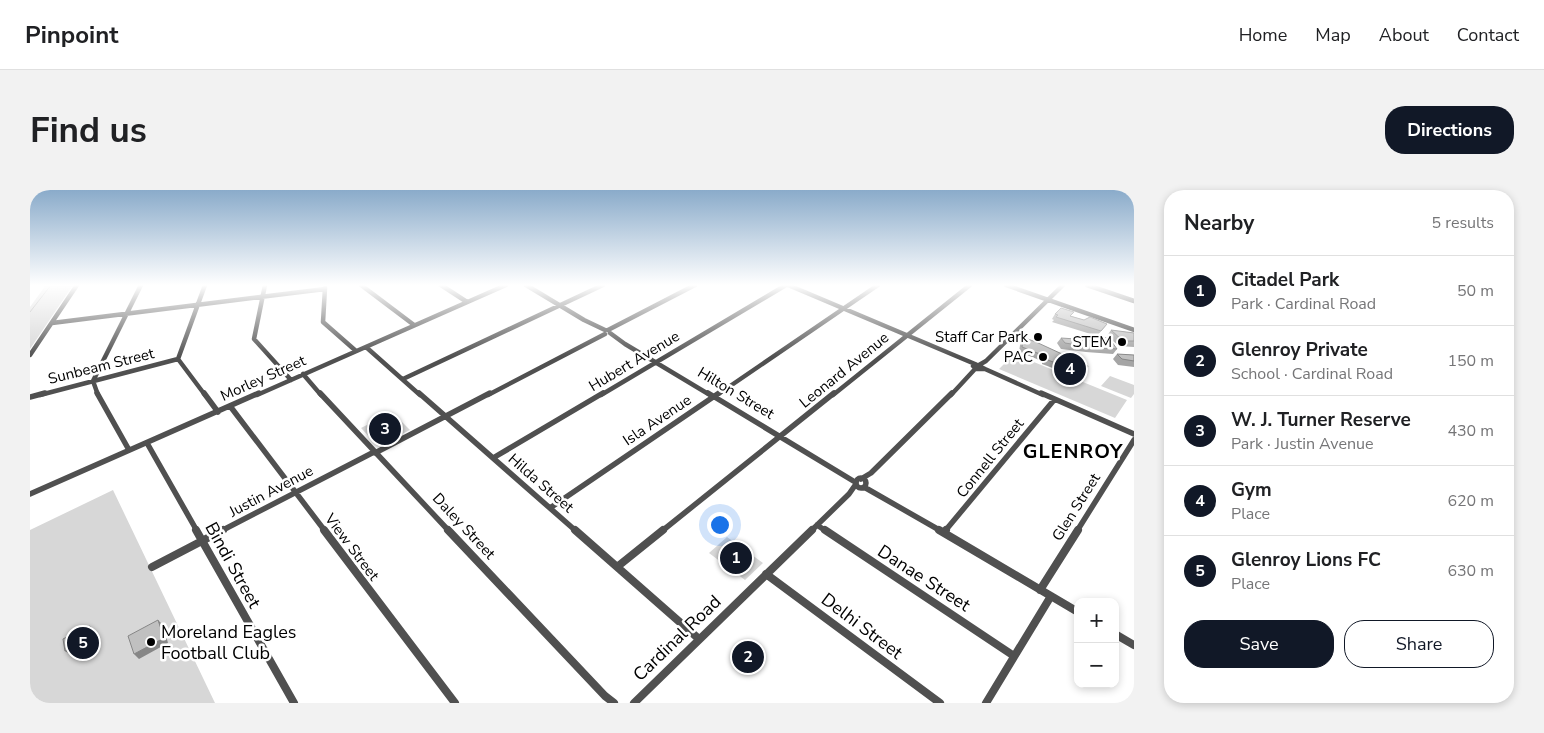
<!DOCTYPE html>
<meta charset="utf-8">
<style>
:root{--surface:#fff;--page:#f2f2f2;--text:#202124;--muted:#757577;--line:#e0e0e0;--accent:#111827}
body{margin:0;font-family:"Nunito Sans",sans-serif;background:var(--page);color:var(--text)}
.controls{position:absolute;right:15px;bottom:15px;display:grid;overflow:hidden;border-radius:10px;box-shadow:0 2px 8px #0003}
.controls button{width:45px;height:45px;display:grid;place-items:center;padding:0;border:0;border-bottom:1px solid var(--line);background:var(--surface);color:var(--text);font:25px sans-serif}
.you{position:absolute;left:689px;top:334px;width:18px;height:18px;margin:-12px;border:4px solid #fff;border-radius:50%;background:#1a73e8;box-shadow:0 0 0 8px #1a73e833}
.badge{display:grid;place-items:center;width:32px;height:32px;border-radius:50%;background:var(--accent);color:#fff;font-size:16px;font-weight:700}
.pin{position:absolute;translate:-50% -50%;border:2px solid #fff;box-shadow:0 1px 5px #0006}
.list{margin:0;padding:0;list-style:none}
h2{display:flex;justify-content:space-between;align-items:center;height:65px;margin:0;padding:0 20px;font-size:21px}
h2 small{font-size:16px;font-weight:400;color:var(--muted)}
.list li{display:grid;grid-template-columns:32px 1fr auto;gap:15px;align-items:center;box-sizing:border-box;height:70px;padding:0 20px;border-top:1px solid var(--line)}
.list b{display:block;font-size:19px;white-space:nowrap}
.list p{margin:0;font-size:16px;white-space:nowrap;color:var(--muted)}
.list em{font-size:16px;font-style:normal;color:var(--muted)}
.actions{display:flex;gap:10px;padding:15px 20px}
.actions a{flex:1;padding:11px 0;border:1px solid var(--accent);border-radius:20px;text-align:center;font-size:18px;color:var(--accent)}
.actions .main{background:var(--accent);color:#fff}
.map{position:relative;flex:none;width:1104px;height:513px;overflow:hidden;border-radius:20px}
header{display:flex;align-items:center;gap:30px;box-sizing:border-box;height:70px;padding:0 25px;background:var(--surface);border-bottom:1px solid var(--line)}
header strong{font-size:24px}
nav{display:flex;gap:28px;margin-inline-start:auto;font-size:18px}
.intro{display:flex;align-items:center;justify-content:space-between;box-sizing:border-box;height:120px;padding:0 30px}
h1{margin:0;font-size:35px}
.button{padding:12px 22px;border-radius:20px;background:var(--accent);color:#fff;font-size:18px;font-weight:700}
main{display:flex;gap:30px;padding:0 30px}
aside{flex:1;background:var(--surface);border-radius:20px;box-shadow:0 2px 8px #0003}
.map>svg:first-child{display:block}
.green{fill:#d7d7d7}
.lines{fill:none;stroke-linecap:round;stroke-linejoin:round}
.stream{stroke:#9e9e9e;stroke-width:1}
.minor-far2{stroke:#505050;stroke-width:4.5}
.minor-far1{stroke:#505050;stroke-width:5.5}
.minor{stroke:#505050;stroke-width:8}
.wall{fill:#a5a5a5}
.shaded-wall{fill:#868686}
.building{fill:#c0c0c0;stroke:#868686}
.poi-dot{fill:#000;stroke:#fff;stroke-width:2}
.labels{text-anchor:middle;stroke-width:5;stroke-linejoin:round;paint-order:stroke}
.poi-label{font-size:15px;fill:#000;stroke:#fff;text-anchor:end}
.street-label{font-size:15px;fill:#000;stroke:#fff}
.near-street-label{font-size:18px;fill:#000;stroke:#fff}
.near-poi-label{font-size:18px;fill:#000;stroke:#fff;text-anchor:start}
.district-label{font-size:20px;font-weight:bold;letter-spacing:1px;fill:#000;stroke:#fff}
</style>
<header>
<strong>Pinpoint</strong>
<nav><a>Home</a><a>Map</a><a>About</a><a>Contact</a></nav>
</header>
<div class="intro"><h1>Find us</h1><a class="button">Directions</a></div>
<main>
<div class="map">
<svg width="1104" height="513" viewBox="0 0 1104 513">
<rect width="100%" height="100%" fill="#fff"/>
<path class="green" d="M16,95H43L0,159V117Z
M984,164L1097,210L1085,228L969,179Z
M1080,186L1104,195V204L1101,208L1071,196Z
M362,222L380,240L348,256L331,238Z
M83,300L185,513H0V340Z
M697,347L733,373L715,390L679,363Z"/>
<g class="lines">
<path class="stream" d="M0,122L21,95"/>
<path class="minor-far2" d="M235,95L224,149L261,190
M331,95L384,135
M411,95L437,112
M496,95L554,130L575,140
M758,95L945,174
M976,95L1104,140
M1057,95L1104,111
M295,98L293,132L326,161
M22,133L295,99
M578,140L665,95
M580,143L595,154L680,205
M336,157L390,205
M0,165L47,95
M945,174L955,179H946L943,176Z
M949,175L956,171L1033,95
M955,179L1013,205
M273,184L291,205
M373,189L573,95
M10,205L148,169
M68,205L63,191L111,95
M175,205L148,169L175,95
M227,205L476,95
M458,205L575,144
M571,205L756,95
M687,205L848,95
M803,205L940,95
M921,205L945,179"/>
<path class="minor-far1" d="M67,203L99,260
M174,203L188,222
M290,203L419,341
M389,203L546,341
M678,203L825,292
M1011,203L1104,244
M0,207L15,203
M200,216L295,341
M117,253L167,341
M345,263L460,203
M463,268L573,203
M826 293a5 5 0 1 1 10 0a5 5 0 1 1-10 0Z
M831,289L841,283L922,203
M834,297L911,341
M0,304L229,203
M520,318L689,203
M787,335L796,341
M191,341L344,262
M632,341L804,203
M781,341L819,304L826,294
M915,341L1024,210
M1047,341L1104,250"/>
<path class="minor" d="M166,340L264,513
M294,340L425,513
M418,340L575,506L584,513
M545,340L669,449
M795,340L984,466
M909,340L1048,422
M914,343L916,340
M122,377L193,340
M587,377L633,340
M736,384L910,513
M1010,400L1048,340
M1085,444L1104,455
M604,513L782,340
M956,513L1021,406"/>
</g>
<path class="wall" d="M1025,124L1041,126L1054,130L1077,134L1067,146L1022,132L1024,130L1022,129Z
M1081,140L1104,143V157L1089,156L1077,146Z
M1062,146L1087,159L1083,164L1056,162L1031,159L1027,153L1031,148L1060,150Z
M995,148L1058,176L1049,188L1012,174V171L989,162L990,155Z
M1087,164L1104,165V177L1088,175L1083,169Z"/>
<path class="shaded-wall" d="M128,430L133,435L138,453L109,469L104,464Z
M60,436L66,441L68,452L41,465L35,461Z"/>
<path class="building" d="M1031,118L1044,122L1040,126L1054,130L1060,127L1077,134L1071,141L1026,127L1028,125L1025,124Z
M1081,140L1104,143V151H1093Z
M1062,146L1079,148L1087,159L1060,157L1035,153L1031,148L1062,150Z
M995,148L1006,152L1058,176L1053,183L1015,169V166L992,157L993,150L995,151Z
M1087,164L1104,165V171L1092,169Z
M128,430L134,448L104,464L98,446Z
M60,436L62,447L35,461L33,449Z"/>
<linearGradient id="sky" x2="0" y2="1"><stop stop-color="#8aabca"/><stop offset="0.57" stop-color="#fff"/><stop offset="1" stop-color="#fff" stop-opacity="0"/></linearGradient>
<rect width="1104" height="167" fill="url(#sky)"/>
<g class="poi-dot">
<circle cx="1008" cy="147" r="5"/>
<circle cx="1092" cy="152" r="5"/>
<circle cx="1013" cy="167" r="5"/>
<circle cx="121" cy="452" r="5"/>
</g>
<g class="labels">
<g class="poi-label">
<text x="998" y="152">Staff Car Park</text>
<text x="1082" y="157">STEM</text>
<text x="1003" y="172">PAC</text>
</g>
<g class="street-label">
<text transform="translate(604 171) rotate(-31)" y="5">Hubert Avenue</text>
<text transform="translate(71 176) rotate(-14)" y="5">Sunbeam Street</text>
<text transform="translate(814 180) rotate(-39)" y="5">Leonard Avenue</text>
<text transform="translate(233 188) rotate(-24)" y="5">Morley Street</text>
<text transform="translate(706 203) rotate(31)" y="5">Hilton Street</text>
<text transform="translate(627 230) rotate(-34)" y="5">Isla Avenue</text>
<text transform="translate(960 268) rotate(-51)" y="5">Connell Street</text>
<text transform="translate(511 293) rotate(41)" y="5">Hilda Street</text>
<text transform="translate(241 301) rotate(-28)" y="5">Justin Avenue</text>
<text transform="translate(1046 317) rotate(-58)" y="5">Glen Street</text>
<text transform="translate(434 336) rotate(47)" y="5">Daley Street</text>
<text transform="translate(322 357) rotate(53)" y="5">View Street</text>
</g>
<g class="near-street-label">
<text transform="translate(203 375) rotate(61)" y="6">Bindi Street</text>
<text transform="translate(894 388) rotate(33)" y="6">Danae Street</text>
<text transform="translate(832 436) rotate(37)" y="6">Delhi Street</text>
<text transform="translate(647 448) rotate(-44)" y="6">Cardinal Road</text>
</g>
<g class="near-poi-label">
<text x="131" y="448">Moreland Eagles<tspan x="131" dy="21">Football Club</tspan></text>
</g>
<g class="district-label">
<text x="1043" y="268">GLENROY</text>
</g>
</g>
</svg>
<div class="controls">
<button>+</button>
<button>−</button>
</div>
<div class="you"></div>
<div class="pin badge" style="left:706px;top:368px">1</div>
<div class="pin badge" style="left:718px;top:467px">2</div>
<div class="pin badge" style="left:355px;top:239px">3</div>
<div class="pin badge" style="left:1040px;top:179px">4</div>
<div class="pin badge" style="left:53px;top:453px">5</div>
</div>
<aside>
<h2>Nearby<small>5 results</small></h2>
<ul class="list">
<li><span class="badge">1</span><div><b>Citadel Park</b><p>Park · Cardinal Road</p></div><em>50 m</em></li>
<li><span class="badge">2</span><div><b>Glenroy Private</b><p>School · Cardinal Road</p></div><em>150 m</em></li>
<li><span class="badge">3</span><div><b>W. J. Turner Reserve</b><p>Park · Justin Avenue</p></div><em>430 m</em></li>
<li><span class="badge">4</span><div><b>Gym</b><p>Place</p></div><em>620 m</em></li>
<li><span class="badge">5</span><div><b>Glenroy Lions FC</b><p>Place</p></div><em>630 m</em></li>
</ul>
<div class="actions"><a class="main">Save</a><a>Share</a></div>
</aside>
</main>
